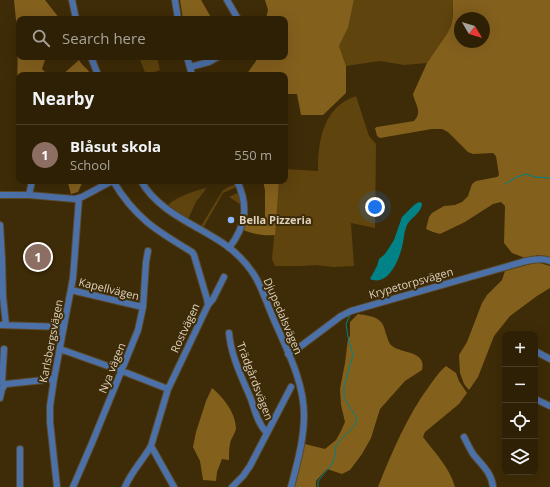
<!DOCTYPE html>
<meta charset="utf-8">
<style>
:root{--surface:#2e2005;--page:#3a2d13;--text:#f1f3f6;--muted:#a7a39a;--line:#493e27;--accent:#8db9fc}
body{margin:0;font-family:"Open Sans",sans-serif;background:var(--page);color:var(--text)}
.controls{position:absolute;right:12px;bottom:12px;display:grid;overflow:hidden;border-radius:8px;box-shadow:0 4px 16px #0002}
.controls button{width:36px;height:36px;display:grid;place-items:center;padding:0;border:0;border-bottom:1px solid var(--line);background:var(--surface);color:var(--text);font:20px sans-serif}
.compass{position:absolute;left:454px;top:12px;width:36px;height:36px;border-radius:50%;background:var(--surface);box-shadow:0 4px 16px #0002;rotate:128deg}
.you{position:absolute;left:375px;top:207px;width:14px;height:14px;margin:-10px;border:3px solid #fff;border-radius:50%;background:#1a73e8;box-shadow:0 0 0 6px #1a73e833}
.badge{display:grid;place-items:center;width:26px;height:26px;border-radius:50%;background:var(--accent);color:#fff;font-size:13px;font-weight:700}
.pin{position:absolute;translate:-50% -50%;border:2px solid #fff;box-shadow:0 1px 4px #0006}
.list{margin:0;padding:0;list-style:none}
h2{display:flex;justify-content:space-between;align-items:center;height:52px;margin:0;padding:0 16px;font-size:17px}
h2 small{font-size:13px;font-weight:400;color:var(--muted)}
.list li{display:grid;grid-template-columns:26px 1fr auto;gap:12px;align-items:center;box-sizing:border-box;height:60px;padding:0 16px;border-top:1px solid var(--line)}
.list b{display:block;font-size:15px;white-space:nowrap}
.list p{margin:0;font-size:13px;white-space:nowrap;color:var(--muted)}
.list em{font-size:13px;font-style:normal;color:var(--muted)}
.icon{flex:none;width:22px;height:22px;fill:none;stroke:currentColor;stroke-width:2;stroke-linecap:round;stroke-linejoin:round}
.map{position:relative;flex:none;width:550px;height:487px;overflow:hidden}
.search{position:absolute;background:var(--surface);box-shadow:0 4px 16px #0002;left:16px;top:16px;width:272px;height:44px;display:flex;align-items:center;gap:10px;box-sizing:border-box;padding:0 14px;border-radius:8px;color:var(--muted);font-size:15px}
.panel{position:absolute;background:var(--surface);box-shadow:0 4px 16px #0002;left:16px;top:72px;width:272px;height:112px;border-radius:8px}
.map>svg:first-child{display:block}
.green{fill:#5f440e}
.forest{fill:#84601d;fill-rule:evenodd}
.water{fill:#008286}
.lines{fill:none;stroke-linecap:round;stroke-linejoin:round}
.stream{stroke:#008286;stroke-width:1}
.minor-casing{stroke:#5b4928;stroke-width:8}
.minor{stroke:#4c70a8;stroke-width:6}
.poi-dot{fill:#8db9fc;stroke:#3e2b07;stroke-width:1.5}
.labels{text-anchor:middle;stroke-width:4;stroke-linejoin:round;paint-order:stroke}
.poi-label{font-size:11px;font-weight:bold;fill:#ded2bf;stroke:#3e2b07;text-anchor:start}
.street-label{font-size:11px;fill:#ded2bf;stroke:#3e2b07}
</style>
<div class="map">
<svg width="550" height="487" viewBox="0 0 550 487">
<rect width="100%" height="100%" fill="#3e2b07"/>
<path class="green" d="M354,0H453C453,8 453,17 451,25C448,37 435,53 427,63L404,65L380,61L346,66L339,46L348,28Z
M139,57H157L160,70L146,75Z
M356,96L369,136L376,144L375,228L351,223L354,266L333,267L316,265L301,266H275L272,259L279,181H285V169L318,171C318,146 321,116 345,101C348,99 352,98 356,96Z
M236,184L237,187L223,193L203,228L201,226L223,190L228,187Z
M205,188L206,189L196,202L188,219L168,205C178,196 192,192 205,188Z
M239,192L240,194L241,203L240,204L229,197Z"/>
<path class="forest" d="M14,0H45L60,19H19V57H46L42,69L48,75H19V126L17,125V91L18,40Z
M180,0H201L212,19H183Z
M265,0H354L348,28L339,46L346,66V93L323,115H301L297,94H285V75H246L256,61L257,57H285V19H266L268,10Z
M453,0H550V258L539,255L525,258L512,253L504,243L505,206L501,202L493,204L465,222L440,234L433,232L426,229L429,217L432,213L444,206L455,205L462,202L468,196L472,184L476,181L497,177L499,175L496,156L493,153L473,154L468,152L448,132L442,129H432L380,138L377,136L375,128L377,127L414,121C423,111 415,105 413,94L427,63L447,34L451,26L453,15ZM460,18H484V42H460Z
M79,60C82,66 88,68 91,75H62Z
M66,181H83L78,192L71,194L68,183Z
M263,181H279L275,235C264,236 253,234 243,230L242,221L265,223V190Z
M535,263H540L550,266V288L537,296L510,316L494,336L478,377L469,390L464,384L460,373L459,355L467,342L482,303L487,295L502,280L505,271L527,265Z
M358,314C365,315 376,316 381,322C384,325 385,331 386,334C388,338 388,342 391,345C400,354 427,350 422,370L405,381L380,409L371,438L362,454L350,470L342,474L327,469L316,481V487H294L305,444L325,449L336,440L341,431L345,422L341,405L340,389L345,363L348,339L350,336V322Z
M446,366L456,373L459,381L467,393L459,404L425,432L423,437C435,453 450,468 455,487H378C392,452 407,416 430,385C435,378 439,372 446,366Z
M212,388C223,397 236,413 236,429C235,434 231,438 230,444C229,448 229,455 229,460L222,459L217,472L216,481L203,480L200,461L193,447L196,432L206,401Z"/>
<path class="water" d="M419,202L422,203C422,213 411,217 407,225C404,231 404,240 402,247C399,260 388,287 370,279L377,266L379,259L384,255L387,251L394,240L402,217L414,205Z"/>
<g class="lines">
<path class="stream" d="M505,184L517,177L526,174L535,177L550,178
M318,487V481L332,464L335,456L336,445L355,425L357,418L344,398V387L353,355L348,337L346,324L350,315"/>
<defs>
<path id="minor" d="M72,0L76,19
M175,0L178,19
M227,0L238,19
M91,57L98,75
M187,57L192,75
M190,67L209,62L218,57
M113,181C135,218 157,231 192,252L194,255L207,299L208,305L170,385L168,389L151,446C143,460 131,472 125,487
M141,181C160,214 198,225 227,246C239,255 249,266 256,278C263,291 268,306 274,320C287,350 304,382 304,415C304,440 297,464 291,487
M0,195H29L75,199L82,197L112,181
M29,195L32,181
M0,225L2,259L3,297L6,325
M229,248C246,226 249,206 237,181
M71,290L143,307
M208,305L213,299L224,277
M0,325L64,327
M229,333C231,356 242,378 251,399C255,411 258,424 267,433
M60,349L122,371L168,389
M535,351L550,359
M288,354L297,349L341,316L351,311L526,261C535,259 542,258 550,261
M4,386L6,384L54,379
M0,398L2,389L4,386L2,382L4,349
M535,399L550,406
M464,437C467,443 470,449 473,454C481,464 492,473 493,487
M151,446L174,487
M20,449V487
M57,487L50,422V406L54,379L73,278L79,198
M73,487L92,443L138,330L143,307L146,262L148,251
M232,487L243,476L250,466L291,387"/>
</defs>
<use href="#minor" class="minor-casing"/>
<use href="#minor" class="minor"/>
</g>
<circle class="poi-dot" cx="231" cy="220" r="4"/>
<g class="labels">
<g class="poi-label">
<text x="239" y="224">Bella Pizzeria</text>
</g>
<g class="street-label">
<text transform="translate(411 283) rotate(-16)" y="4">Krypetorpsvägen</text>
<text transform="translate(109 289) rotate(14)" y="4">Kapellvägen</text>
<text transform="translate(283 316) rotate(67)" y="4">Djupedalsvägen</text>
<text transform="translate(185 328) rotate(-65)" y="4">Rostvägen</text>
<text transform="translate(51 341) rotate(-79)" y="4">Karlsbergsvägen</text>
<text transform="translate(112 368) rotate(-68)" y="4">Nya vägen</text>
<text transform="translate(255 381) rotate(69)" y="4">Trädgårdsvägen</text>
</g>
</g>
</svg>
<div class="controls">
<button>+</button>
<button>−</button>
<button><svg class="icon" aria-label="locate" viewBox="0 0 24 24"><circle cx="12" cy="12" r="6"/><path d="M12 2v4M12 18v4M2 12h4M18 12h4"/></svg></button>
<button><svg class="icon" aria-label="layers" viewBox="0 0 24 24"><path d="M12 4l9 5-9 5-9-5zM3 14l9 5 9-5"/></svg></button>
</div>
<svg class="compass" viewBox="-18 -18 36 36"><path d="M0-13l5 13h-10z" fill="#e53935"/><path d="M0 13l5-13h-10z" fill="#a7a39a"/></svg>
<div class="you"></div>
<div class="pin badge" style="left:38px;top:257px;background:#8d6e63">1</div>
<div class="search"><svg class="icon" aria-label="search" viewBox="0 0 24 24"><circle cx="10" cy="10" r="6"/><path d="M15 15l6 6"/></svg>Search here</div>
<section class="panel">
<h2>Nearby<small></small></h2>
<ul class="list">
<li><span class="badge" style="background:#8d6e63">1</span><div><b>Blåsut skola</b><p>School</p></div><em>550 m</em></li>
</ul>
</section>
</div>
